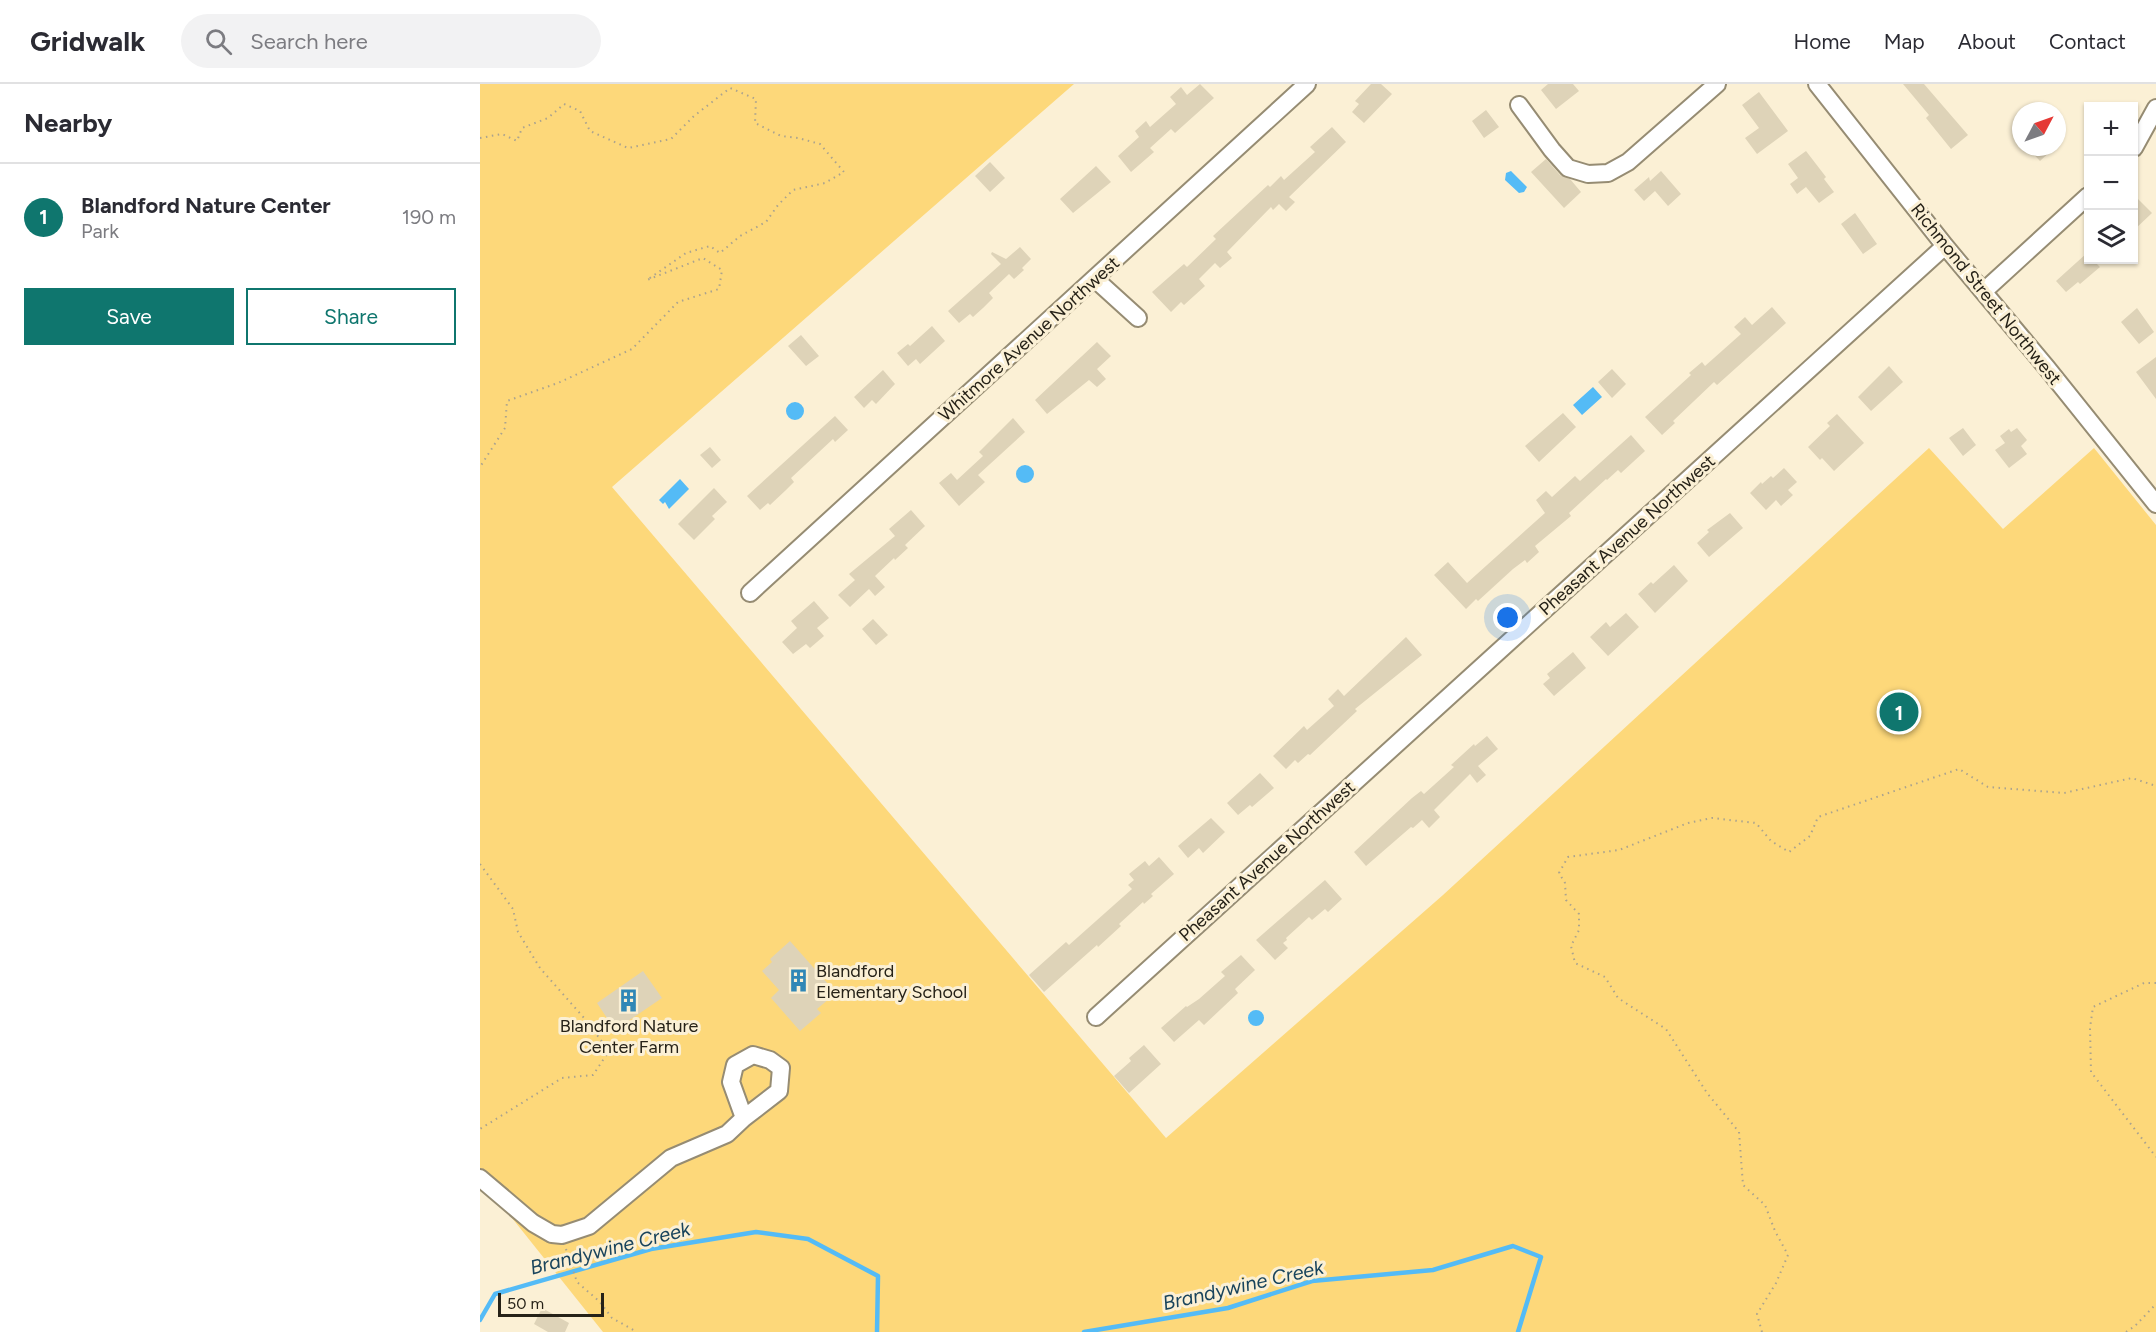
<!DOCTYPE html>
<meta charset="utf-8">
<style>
:root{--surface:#fff;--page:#f2f2f3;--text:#2b2b33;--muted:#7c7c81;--line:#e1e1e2;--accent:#0f766e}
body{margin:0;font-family:Figtree,sans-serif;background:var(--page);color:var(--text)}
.controls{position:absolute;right:18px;top:18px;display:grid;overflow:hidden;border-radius:0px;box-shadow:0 2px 4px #0004}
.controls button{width:54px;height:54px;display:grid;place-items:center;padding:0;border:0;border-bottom:2px solid var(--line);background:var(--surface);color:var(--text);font:30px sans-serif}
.compass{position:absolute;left:1532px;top:18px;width:54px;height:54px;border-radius:50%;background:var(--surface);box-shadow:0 2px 4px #0004;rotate:49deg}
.scale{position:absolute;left:18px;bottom:15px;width:106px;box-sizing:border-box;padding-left:6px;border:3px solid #262218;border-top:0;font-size:16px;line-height:21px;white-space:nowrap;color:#262218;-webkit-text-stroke:4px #fbf0d5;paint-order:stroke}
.you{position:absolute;left:1028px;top:534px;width:21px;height:21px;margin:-15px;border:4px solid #fff;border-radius:50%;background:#1a73e8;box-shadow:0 0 0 9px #1a73e833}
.badge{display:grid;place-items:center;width:39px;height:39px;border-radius:50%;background:var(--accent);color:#fff;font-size:20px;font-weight:700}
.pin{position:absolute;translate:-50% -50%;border:3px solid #fff;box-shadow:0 2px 6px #0006}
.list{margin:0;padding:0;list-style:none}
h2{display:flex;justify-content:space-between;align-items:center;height:78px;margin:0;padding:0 24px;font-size:26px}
h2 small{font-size:20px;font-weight:400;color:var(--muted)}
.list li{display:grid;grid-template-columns:39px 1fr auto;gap:18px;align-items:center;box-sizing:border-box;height:108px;padding:0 24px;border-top:2px solid var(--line)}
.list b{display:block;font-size:22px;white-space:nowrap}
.list p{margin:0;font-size:20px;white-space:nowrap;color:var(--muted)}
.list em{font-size:20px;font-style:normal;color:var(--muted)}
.actions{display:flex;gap:12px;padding:18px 24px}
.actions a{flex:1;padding:14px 0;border:2px solid var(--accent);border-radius:0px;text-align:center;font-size:21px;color:var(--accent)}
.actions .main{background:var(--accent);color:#fff}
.icon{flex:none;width:33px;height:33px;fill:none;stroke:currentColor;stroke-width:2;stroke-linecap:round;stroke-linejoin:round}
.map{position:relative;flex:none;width:1676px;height:1248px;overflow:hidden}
header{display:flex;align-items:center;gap:36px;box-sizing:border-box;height:84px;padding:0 30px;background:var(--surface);border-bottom:2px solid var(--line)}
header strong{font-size:28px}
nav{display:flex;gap:33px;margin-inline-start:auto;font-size:21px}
.search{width:420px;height:54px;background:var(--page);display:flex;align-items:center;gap:15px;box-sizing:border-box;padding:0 21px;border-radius:33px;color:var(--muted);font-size:22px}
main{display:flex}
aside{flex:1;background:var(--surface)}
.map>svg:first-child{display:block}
.green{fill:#fdd87a}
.water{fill:#54bbf6}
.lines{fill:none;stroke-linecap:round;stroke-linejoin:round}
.stream{stroke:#54bbf6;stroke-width:4.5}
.building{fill:#ded3b8}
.minor-casing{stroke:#968c73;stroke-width:20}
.path{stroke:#aba38e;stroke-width:2;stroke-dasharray:1.5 4.5;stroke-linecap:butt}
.minor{stroke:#fff;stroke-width:16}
.labels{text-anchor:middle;stroke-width:6;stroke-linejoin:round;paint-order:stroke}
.street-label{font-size:18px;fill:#262218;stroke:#fbf0d5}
.poi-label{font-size:18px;fill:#262218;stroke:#fbf0d5;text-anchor:start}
.water-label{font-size:20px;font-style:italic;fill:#19445c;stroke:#fbf0d5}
</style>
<header>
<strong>Gridwalk</strong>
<div class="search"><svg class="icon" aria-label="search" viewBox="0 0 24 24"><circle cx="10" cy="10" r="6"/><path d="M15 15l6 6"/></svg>Search here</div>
<nav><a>Home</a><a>Map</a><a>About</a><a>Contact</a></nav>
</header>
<main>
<aside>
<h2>Nearby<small></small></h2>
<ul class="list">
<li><span class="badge">1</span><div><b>Blandford Nature Center</b><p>Park</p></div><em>190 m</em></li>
</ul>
<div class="actions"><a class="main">Save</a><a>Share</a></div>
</aside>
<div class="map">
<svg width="1676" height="1248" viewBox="0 0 1676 1248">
<rect width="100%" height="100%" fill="#fbf0d5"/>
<path class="green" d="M0,0H594L132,403L686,1054L963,811L1449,364L1523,445L1614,364L1676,441V1248H123L0,1094Z"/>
<path class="water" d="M1031,87L1047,103L1044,108L1039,109L1025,96L1026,89Z
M1113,303L1122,313L1102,331L1093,321Z
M306 327a9 9 0 1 1 18 0a9 9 0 1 1-18 0Z
M536 390a9 9 0 1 1 18 0a9 9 0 1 1-18 0Z
M200,395L209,405L189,425L185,418L183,420L179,416Z
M768 934a8 8 0 1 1 16 0a8 8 0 1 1-16 0Z"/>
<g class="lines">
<path class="stream" d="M0,1236L15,1210L171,1165L276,1148L328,1155L398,1192L397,1248
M604,1248L748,1224L832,1197L953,1186L1033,1162L1061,1173L1038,1248"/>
</g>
<path class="building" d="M720,0L734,14L695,49L691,45L670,64L674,68L651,88L638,72L659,53L655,47L666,37L670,43L696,20L690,13L701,3L707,11Z
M891,0H901L912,10L884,39L872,28L879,20L875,17Z
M1068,0H1093L1099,7L1076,25L1061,6Z
M1423,0H1444L1488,51L1471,65L1446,34L1449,31Z
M1279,8L1308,47L1277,70L1265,54L1279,44L1262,21Z
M1006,26L1019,43L1004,54L992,37Z
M852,43L866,58L809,113L815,118L806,127L799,120L793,126L791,123L747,168L752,174L740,184L735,179L719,195L725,202L704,221L701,218L691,228L672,208L704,180L707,183L736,155L733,152L788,101L790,103L801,92L804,96L835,68L830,63Z
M1547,63H1575L1560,77Z
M1326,67L1346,93L1344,95L1354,108L1339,119L1326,103L1317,110L1310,100L1318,94L1308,80Z
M1066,75L1080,91L1090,95L1101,108L1084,124L1051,88Z
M510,78L525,94L510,108L495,92Z
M616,82L631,98L593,129L580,115Z
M1181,87L1201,110L1188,122L1175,107L1164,117L1154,106L1169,93L1170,97Z
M1653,110L1672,129L1653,147Z
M1375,129L1397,160L1383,170L1361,140Z
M540,163L551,175L542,184L544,186L534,195L529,190L509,209L513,214L503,224L493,233L490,230L479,239L468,227L521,180L511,170L512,168L526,175Z
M1607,169L1608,176H1613L1620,183L1600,200L1598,198L1586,208L1576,197Z
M1292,223L1306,239L1237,301L1234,298L1193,337L1195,339L1182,351L1165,333L1211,291L1209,289L1222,278L1225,282L1261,250L1254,243L1265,233L1272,241Z
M1657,224L1674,248L1659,260L1641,238Z
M452,242L465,257L440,280L436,275L428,282L417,269L428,260L430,262Z
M321,251L339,272L326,282L308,262Z
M617,258L631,272L617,285L626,295L617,303L609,296L567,330L555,316Z
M1676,273V315L1656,288Z
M1409,282L1423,298L1391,327L1378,313Z
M1132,285L1146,300L1132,314L1118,298Z
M403,286L415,300L396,320L392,316L384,324L374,313Z
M1083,329L1096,343L1059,378L1045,362Z
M1357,330L1384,359L1354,387L1342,374L1340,376L1328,363L1350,342L1347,339Z
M355,332L368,346L355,358L353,355L311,394L314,398L306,406L290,421L288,419L280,426L267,412Z
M533,334L545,348L498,391L505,398L479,422L459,399L471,389L477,396L503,372L499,368Z
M1483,344L1496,361L1483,372L1469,354Z
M1537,344L1547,356L1541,362L1547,370L1529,384L1515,366L1525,359L1520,352L1529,345L1531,348Z
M1151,351L1165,367L1141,389L1138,386L1127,396L1126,395L1089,429L1091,432L1055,462L1059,468L1047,479L1045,476L1033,485L998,517L996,515L986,525L954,491L968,478L987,499L1065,429L1056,416L1066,407L1072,413L1095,392L1100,397Z
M230,363L241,376L232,384L220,371Z
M1304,384L1317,398L1308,406L1313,411L1301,422L1296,416L1286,426L1270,409L1281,398L1282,400L1291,392L1293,394Z
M234,404L247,418L232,432L235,435L214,456L198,440Z
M431,426L445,442L425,461L428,464L415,476L414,474L395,492L405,503L395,512L389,505L370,523L358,511L375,496L369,490L415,452L409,445Z
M1250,429L1263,444L1229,473L1217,459L1229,448L1227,446Z
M1194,481L1208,497L1175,529L1158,510L1171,498L1173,500Z
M334,517L349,534L337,544L344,552L330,564L326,560L313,570L302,558L317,544L311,537Z
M1146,529L1159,543L1128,572L1110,553L1126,538L1130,543Z
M393,535L408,551L396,561L382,545Z
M926,553L942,571L875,625L877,627L830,671L828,670L818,679L815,676L806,685L793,672L824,642L827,646L854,622L848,615L858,605L864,612Z
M1093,568L1106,584L1074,612L1063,600L1070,594L1067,590Z
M1007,652L1018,665L998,682L1006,691L997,699L990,690L954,726L960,733L949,744L942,736L933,744L931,743L886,782L874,768L932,714L941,707L944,710L974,683L971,681L994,660L995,662Z
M780,689L794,704L772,723L770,721L758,731L747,719Z
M731,734L745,748L723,769L719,764L708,774L698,762Z
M679,773L694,790L671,810L673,812L664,820L663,818L639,840L641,842L618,863L617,861L564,908L549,891L586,858L589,861L652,805L648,801L654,796L649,790L665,777L669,782Z
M845,796L862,815L848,828L845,825L832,836L829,833L806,854L807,856L803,859L808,864L795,876L776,856Z
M310,857L356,909L337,925L341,929L320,947L291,914L299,906L282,887L292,878L290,875Z
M761,871L775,886L755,905L758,909L724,941L719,936L694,958L681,944L706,922L707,923L719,915L745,892L741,888Z
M163,887L182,914L135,946L117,919Z
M664,961L681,980L649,1009L634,992L651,977L649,974Z
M62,1224L89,1239L85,1248H68L54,1240Z"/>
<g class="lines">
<defs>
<path id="minor" d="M1337,0L1465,162L1567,284L1676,420
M1039,21L1072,66L1088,84L1108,90L1128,89L1148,78L1237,0
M1654,64L1676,24
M615,195L658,234
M1504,207L1608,112
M270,509L827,0
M616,933L1465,162
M0,1094L53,1139L72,1150L82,1151L109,1142L191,1074L247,1050L264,1034L299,1007L301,984L290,976L273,971L255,981L251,998L264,1034"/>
</defs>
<use href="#minor" class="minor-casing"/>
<path class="path" d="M0,54L22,50L37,57L42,44L68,34L84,20L100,27L110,47L148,64L191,55L214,32L250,4L276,15L275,39L301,52L318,54L340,60L364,88L345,99L313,106L298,121L286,138L260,152L240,169L230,162L206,169L167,196L223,174L242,186L239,205L198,218L152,265L78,299L27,317L25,344L0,383
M0,780L33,825L38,848L60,884L105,935L129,967L113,991L82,994L0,1045
M1676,899H1664L1613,923L1610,944L1611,988L1676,1073
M86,1165L97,1198L120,1218L132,1234L157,1248
M1282,1248L1277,1230L1296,1199L1308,1171L1295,1147L1285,1121L1263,1101L1259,1048L1227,1009L1186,945L1138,914L1125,893L1095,879L1091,862L1099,846V830L1086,816L1085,799L1079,789L1088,773L1139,766L1208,739L1232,734L1276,739L1291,757L1309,768L1330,752L1338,733L1479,685L1508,703L1584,709L1652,694L1676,702
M1646,1248L1655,1242L1676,1220"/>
<use href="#minor" class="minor"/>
</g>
<defs>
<symbol id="building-bare" viewBox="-9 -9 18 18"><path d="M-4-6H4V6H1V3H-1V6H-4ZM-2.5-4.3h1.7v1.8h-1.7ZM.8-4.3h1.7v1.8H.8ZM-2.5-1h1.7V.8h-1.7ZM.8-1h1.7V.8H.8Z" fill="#3187b6" stroke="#fbf0d5" stroke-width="2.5" paint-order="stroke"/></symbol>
</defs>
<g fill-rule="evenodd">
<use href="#building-bare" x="302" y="880" width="33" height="33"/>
<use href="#building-bare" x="132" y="900" width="33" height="33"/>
</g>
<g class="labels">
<g class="street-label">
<text transform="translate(1506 210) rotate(51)" y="6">Richmond Street Northwest</text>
<text transform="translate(549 255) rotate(-42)" y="6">Whitmore Avenue Northwest</text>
<text transform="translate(1147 451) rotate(-42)" y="6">Pheasant Avenue Northwest</text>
<text transform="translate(787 777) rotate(-42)" y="6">Pheasant Avenue Northwest</text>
</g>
<g class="poi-label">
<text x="336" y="893">Blandford<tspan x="336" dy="21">Elementary School</tspan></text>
<text x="149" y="948" text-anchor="middle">Blandford Nature<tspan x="149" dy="21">Center Farm</tspan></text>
</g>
<g class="water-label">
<text transform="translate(130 1164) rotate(-14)" y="7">Brandywine Creek</text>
<text transform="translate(763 1201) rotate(-13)" y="7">Brandywine Creek</text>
</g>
</g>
</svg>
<div class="controls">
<button>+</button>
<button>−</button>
<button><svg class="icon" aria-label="layers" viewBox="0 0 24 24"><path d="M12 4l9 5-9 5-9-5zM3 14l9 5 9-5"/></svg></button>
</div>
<svg class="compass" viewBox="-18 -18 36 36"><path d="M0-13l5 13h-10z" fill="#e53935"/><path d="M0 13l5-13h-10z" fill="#7c7c81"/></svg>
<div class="scale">50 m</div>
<div class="you"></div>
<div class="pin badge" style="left:1419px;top:628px">1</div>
</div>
</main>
